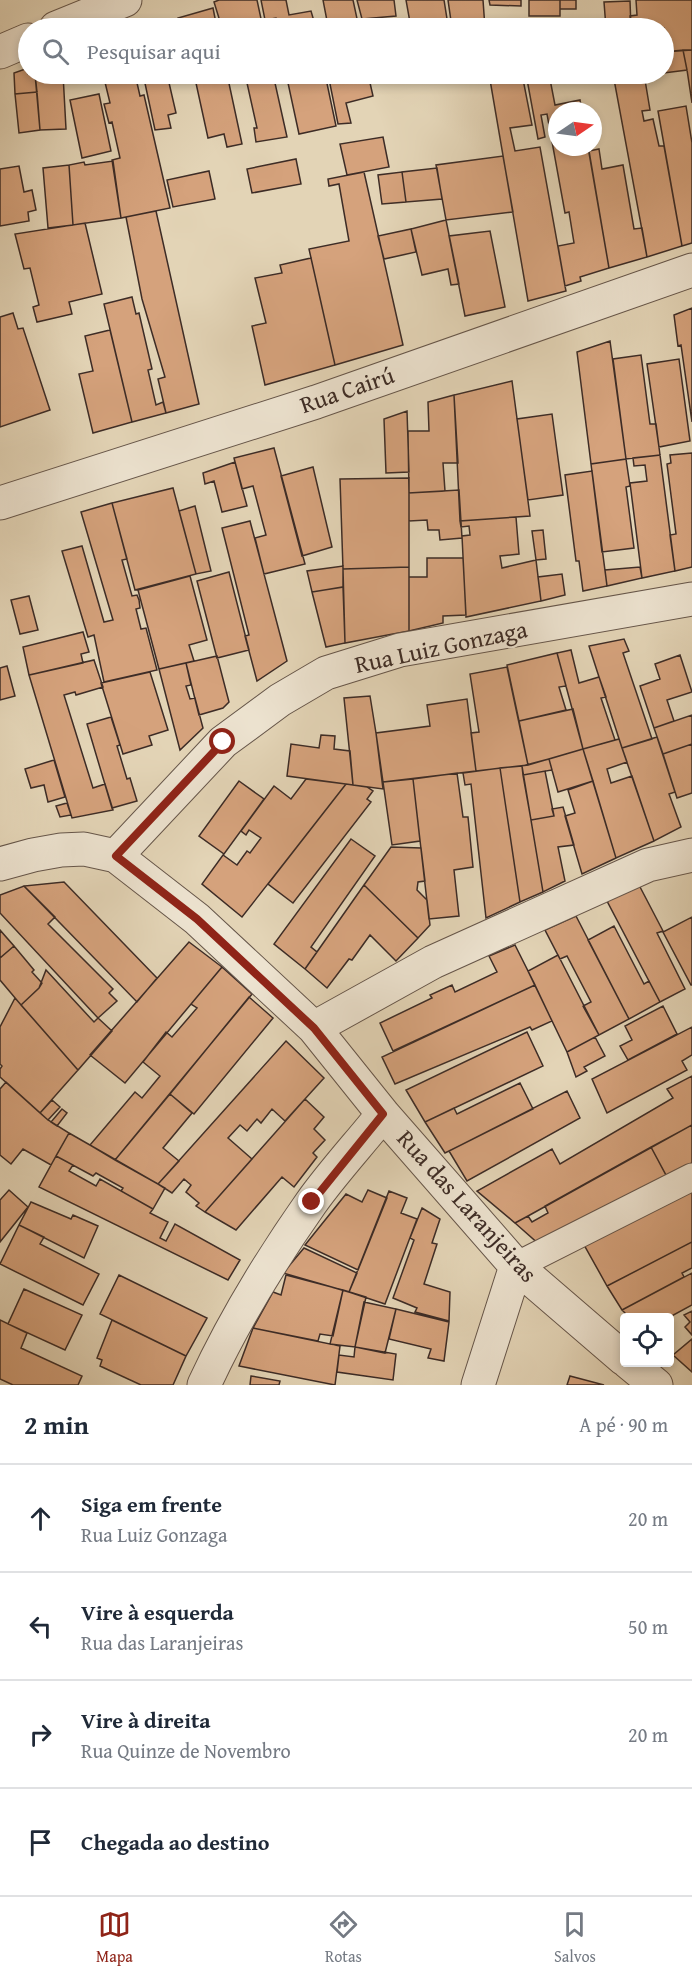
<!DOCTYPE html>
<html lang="pt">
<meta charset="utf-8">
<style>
:root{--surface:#fff;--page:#f2f2f3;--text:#1f2937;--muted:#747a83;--line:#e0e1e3;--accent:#8f2418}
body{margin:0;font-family:"Gentium Book Plus",serif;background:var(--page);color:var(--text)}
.controls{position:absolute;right:18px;bottom:18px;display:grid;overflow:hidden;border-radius:6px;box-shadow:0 3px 9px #0003}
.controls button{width:54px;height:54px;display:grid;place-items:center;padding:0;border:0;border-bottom:2px solid var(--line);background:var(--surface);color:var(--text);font:30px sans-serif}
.compass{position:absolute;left:548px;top:102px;width:54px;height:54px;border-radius:50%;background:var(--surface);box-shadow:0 3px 9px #0003;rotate:77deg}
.stop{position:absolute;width:18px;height:18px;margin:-14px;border:4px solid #8f2418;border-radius:50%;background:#fff}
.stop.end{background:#8f2418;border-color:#fff;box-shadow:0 2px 6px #0008}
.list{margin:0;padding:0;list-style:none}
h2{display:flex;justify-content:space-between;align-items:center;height:78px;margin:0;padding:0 24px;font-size:26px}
h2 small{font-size:20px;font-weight:400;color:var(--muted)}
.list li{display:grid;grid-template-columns:39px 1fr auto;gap:18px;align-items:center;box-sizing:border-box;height:108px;padding:0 24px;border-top:2px solid var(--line)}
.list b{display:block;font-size:22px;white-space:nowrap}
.list p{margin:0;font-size:20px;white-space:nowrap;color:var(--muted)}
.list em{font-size:20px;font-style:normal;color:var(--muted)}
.icon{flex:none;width:33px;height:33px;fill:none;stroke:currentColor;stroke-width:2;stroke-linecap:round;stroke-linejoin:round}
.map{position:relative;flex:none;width:692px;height:1385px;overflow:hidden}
.search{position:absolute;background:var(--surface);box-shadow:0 3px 9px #0003;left:18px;right:18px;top:18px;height:66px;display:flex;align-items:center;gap:15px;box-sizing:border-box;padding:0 21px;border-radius:33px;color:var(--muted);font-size:22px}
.sheet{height:510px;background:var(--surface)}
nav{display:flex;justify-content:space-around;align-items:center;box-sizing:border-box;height:84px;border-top:2px solid var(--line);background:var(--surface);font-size:16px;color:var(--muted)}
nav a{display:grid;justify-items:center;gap:3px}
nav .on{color:var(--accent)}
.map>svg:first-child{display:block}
.building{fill:#d5a27c;stroke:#3d2c26;stroke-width:1.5}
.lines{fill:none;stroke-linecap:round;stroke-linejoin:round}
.service-casing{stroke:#66564a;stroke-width:29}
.minor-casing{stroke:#66564a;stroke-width:35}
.service{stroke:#ede3d0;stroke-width:27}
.minor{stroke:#ede3d0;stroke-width:33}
.route{stroke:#8f2418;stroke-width:8}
.labels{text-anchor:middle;stroke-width:4.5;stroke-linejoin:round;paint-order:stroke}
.street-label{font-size:24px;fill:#3d2c26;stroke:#ede3d0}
</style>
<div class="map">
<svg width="692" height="1385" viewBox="0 0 692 1385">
<rect width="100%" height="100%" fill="#e3d4b6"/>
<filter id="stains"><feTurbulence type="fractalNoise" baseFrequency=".00333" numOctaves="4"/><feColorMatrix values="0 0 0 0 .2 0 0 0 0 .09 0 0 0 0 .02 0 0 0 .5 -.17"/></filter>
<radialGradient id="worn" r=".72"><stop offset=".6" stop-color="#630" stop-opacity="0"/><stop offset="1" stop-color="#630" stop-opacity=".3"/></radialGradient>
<path class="building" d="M219,0H257L263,28H222L214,2Z
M261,0H286L289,15L311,11L316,28H278L276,18L265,20Z
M323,0H353L359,28H319L328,26Z
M357,0H394L396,16L362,19Z
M406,0H444L447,19L421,24L422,28H411Z
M448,0H483L485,28H452Z
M489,0H521V6L490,5Z
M529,0H560V16H529Z
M560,0H576V9H560Z
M636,0H692V50L664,52V28H631L630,16L637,15Z
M630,1L631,28H606L604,2Z
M213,8L217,28H180L178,18Z
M520,22L560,23V28H520Z
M683,50L687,70L664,73V52Z
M683,50H692V103L687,70Z
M28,68V74H35L37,92L15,94L14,73Z
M35,74H63L66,129L40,130Z
M103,74H135L140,96L144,95L170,208L121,218L112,160L120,158L112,122L109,123L104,104L110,103Z
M143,74H167L176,113L168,115L171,128L155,130Z
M194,74H227L242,144L227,147L224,134L208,138Z
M245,74H273L287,137L256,142L254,128H257Z
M288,74H325L336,126L299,134L288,83H290Z
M328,74H368L373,96L346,103L351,123L338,124Z
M373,74H403L404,76L375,81Z
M489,74H522L532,125L510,128L515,151L540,147L565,286L566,291L528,301Z
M526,74H549L555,105L580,100L582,111H557V147H588L609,268L580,277L581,281L565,286L558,246L574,243L569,212L565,213L547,114L541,115L545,137L538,139Z
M613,74H644L650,110L642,111L644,121L653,119L659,146H664L682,246L647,257Z
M37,92L40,130L19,133L15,94Z
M99,94L111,151L82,158L70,100Z
M686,106L692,143V243L682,246L658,111Z
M383,137L389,167L347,175L340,144Z
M599,149L602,169L623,165L634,229L642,228L647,257L609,268L589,151Z
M503,156L513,212L446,220L436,165Z
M296,159L301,184L252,193L247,169Z
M113,161L121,218L73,225L69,165L84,162L85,165Z
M69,165L73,225L48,228L43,168Z
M19,166L24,192L32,190L36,210L28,212L29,221L0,226V169Z
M437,168L442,199L406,202L402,172Z
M209,171L215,199L173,207L167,180Z
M364,172L403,345L335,365L309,249L349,241L339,184L329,186L328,179Z
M402,172L406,202L382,204L378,175Z
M156,211L199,404L166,413L158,379L165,377L142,299L126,217Z
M446,220L459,284L451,285L448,269L422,275L411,229Z
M85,223L102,294L69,302L72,314L37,322L33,307L39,305L30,268L24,269L15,234Z
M411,229L416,252L384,259L378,236Z
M490,231L505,307L465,316L449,236Z
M311,258L335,365L265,385L252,326L266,323L255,278L282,273L280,265Z
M132,297L136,314L139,313L152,369L148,370L156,405L163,402L166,413L132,422L104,304Z
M692,308V422L681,345L678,346L674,315Z
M13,313L18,329L23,328L50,410L0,427V317Z
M110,330L132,422L93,433L79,374L93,371L85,336Z
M610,341L626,459L591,464L577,352Z
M641,355L650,424H656L660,455L626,459L613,359Z
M679,359L690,441L659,447L647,364Z
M512,381L530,516L460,521L454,395Z
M454,395L458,463H443L445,491L409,493L408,431H429L428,402Z
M407,411L409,472L386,473L384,419Z
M552,414L563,495L528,500L517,419Z
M274,448L305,564L264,574L255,538L266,535L253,486L242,489L234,458Z
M692,453V567L675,571L670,535L676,534L667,464L671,463L670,455Z
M660,455L675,571L642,578L630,483L647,481L645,465L634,466L633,458Z
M626,459L630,486L626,487L634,548L602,552L591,464Z
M235,462L247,506L222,512L214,481L205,484L203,473Z
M313,467L332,547L302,556L281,476Z
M592,471L607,586L583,591L579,561H576L565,475Z
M409,478V567L343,569L340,479Z
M173,488L196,574L135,590L112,503Z
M459,490L462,538L440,540L439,530H428L427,520L409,521V493Z
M112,503L127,559L122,560L132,596L137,595L139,600L140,608L136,609L141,629L146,628L157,670L104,682L94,635L88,637L62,551L82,546L104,622L113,620L81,512Z
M195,506L211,571L196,574L179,511Z
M516,517L519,554L500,556L502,568L536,560L541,601L466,617L462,536L470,535L469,526L461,527L460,521Z
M250,521L287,661L257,681L245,636L249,635L222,528Z
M543,530L546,559L536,560L532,531Z
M427,558H463L466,615L443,616V623L409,631V577H427Z
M343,566V587L312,592L307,571Z
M409,567V631L345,643L343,569Z
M640,567L642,578L607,586L605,570Z
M229,572L249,650L217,658L197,581Z
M562,574L565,595L541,601L538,577Z
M190,576L207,640L189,645L194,661L159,669L138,590Z
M343,587L345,643L326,647L312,592Z
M29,596L38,630L20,634L11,600Z
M83,632L89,652L81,654L83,663L29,675L23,647Z
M624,639L629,651L623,653L652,739L622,748L589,646Z
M571,650L579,683L599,677L606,697L601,698L615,740L583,749L557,653Z
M557,653L566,686L559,687L566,710L519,721L507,665Z
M680,655L692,692L667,700L674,721L654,728L640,686L660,679L655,664Z
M217,656L229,702L223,708L199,715L186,663Z
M94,660L103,687L76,695L75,692L64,695L93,788L105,784L113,810L72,818L29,675Z
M186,663L191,685L186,686L190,699L195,698L203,728L180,750L159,669Z
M7,666L15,696L0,700V668Z
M507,667L528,765L476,771L471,733L479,732L470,674Z
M150,672L168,730L149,736L152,745L123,754L101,683Z
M370,696L376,733L383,789L353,785L344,698Z
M467,699L476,771L383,782L376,733L430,726L427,705Z
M573,709L583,749L528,765L519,721Z
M692,715V744L663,754L654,728Z
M111,717L120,745L117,746L127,779L130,778L137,801L112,808L87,724Z
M321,735L335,736L334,749L350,751L353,785L287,776L291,744L319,748Z
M657,737L675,792L669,794L681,827L654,841L622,748Z
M619,739L627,762L607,769L611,783L632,776L654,841L616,858L583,749Z
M692,744V793L677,798L663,754Z
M583,749L593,781L558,792L549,759Z
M549,759L552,770L523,775L522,766Z
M54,760L65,797L48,802L44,785L31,788L25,769Z
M522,766L543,892L520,902L500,768Z
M500,768L520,902L486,918L471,784L465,785L463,773Z
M545,771L554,816L531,820L523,775Z
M457,773L463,817H468L473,867L454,870L459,916L429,919L413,779Z
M306,779L346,784L242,917L202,884L223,855L237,865L247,851L250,853L261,838L249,830L246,835L241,831L274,786L291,799Z
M413,779L420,841L392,845L383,782Z
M239,781L264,799L224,854L199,836Z
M593,781L616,858L582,874L565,816L575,813L568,790Z
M346,784L367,787L373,791L367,799L371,802L293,903L268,884Z
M67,803L71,815L60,817L56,806Z
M563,807L574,845L558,847L565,881L543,892L531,820L554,816L552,809Z
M351,839L375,856L311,947L317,952L305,969L274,944Z
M391,847L421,848L425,881L418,882L417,890L427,900L430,925L418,938L364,885Z
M64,882L157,978L137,1002L24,886Z
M364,885L418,938L396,961L370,935L352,960L349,959L327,988L305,969Z
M639,885L663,931L657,933L685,989L660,1002L607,901Z
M24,886L55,917L48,924L113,989L109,993L117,1001L98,1018L0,913V895Z
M576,916L629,1019L599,1035L583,1006L591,1002L567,956L560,959L545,930Z
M692,917V985H691L663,932Z
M614,926L644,984L649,981L660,1002L629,1019L588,940Z
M0,930L14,946L0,958Z
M189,942L222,967L125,1083L90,1055Z
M515,945L535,985L393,1051L380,1023L432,998L430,995L452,985L455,992L497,972L489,956Z
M14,946L34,970L32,972L42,983L39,988L21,1005L0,980V958Z
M558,955L599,1035L567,1052L528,971Z
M222,967L252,994L115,1160L90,1145L135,1092L142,1098L160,1076L143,1062L166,1032L172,1037L197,1008L191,1004Z
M46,970L94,1022L98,1018L112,1031L78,1070L21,1005L39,988Z
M535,985L552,1021L532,1030L530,1027L395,1084L382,1057Z
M249,997L273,1018L194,1114L170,1094Z
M15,998L78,1070L40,1113L0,1077V1069L2,1066L0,1064V1027Z
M663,1006L677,1034L628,1060L620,1046L632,1040L625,1026Z
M692,1027V1055L682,1061L687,1070L607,1113L592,1079Z
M527,1032L543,1066L425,1122L406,1090Z
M595,1037L605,1056L584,1067L587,1071L576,1077L567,1052Z
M286,1041L324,1078L285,1121L272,1109L261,1123L257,1119L247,1131L240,1125L228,1138L252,1159L205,1212L196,1206L199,1203L186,1192L191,1185L184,1179L172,1193L158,1184Z
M692,1076V1125L528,1216L515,1223L477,1191L552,1149L560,1164L673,1098L667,1089Z
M6,1082L48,1120L69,1133L51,1165L23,1149L11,1164L0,1155V1089Z
M520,1083L533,1109L445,1153L425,1122L454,1108L457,1114Z
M567,1091L580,1118L467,1181L449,1151Z
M170,1094L192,1113L163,1148L179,1161L158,1184L115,1160Z
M305,1099L324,1117L314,1129L325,1140L313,1153L317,1157L294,1187L282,1177L236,1230L205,1212Z
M52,1100L60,1107L48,1120L40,1113Z
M62,1109L67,1113L57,1126L51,1122Z
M692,1125V1163L667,1177L651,1147Z
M69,1133L165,1188L153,1209L121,1191L123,1188L96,1173L93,1176L56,1156Z
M651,1147L667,1177L540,1245L515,1223L528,1216L532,1222L548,1213L545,1206Z
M56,1156L73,1165L69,1171L96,1186L100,1179L153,1209L150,1213L168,1222L160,1238L166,1241L175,1224L240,1260L228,1280L39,1187Z
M692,1186V1242L607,1286L583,1243Z
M9,1190L28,1207L0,1242V1200Z
M368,1190L387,1198L358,1270L305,1245L346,1194L362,1202Z
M389,1191L407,1198L401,1213L417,1219L385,1304L349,1292Z
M31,1202L71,1219L73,1215L98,1226L84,1258L19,1225Z
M422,1208L440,1219L432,1243L437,1244L424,1284L450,1292L449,1321L415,1312L417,1308L393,1298L414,1240L410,1238Z
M19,1225L44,1237L40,1244L99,1274L83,1305L0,1264Z
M692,1242V1268L682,1273L684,1277L622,1310L607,1286Z
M304,1248L357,1273L349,1292L283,1273Z
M692,1273V1305L668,1318H630L622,1310Z
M119,1275L207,1318L186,1356L100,1314Z
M286,1275L343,1290L333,1336L320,1334L318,1341L253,1328L273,1292L281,1295Z
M24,1289L82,1315L65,1350L8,1324Z
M343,1290L366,1297L355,1347L330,1344Z
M364,1302L396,1309L385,1353L355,1347Z
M396,1309L449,1322L444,1361L428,1358L431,1349L389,1339Z
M692,1311V1335L685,1327L690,1322L684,1315Z
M0,1320L27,1333L21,1348L82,1376L78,1385H13L0,1379Z
M112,1320L186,1356L173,1385H141L100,1366L102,1360L97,1358Z
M253,1328L340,1346L335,1385L239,1366Z
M692,1339V1372L673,1355Z
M355,1347L396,1354L393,1380L337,1372L339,1355L354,1357Z
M251,1376L280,1381L279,1385H250Z
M570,1376L604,1385H567Z"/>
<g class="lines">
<defs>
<path id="service" d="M516,1266L692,1177"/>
<path id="minor" d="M56,28L125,0
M0,52L28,40
M0,503L316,402L692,270
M116,856L223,742L280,700L326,673L400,650L692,599
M0,864L33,855L61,850L84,849L116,856L197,919L314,1028L383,1114L516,1266L624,1359
M314,1028L433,962L648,865L692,855
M628,1362L656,1385
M204,1385C233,1322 271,1260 311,1203C333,1172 360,1143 383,1114
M478,1385L516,1266"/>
</defs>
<use href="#service" class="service-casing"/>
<use href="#minor" class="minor-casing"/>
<use href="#service" class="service"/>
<use href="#minor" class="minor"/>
</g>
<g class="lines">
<path class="route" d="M223,742L116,856L197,919L314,1028L383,1114L312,1202"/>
</g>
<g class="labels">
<g class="street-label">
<text transform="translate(347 390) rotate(-19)" y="8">Rua Cairú</text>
<text transform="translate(441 647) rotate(-12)" y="8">Rua Luiz Gonzaga</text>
<text transform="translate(467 1206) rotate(48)" y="8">Rua das Laranjeiras</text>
</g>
</g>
<rect width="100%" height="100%" filter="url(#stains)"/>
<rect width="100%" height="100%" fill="url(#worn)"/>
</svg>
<div class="controls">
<button><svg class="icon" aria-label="locate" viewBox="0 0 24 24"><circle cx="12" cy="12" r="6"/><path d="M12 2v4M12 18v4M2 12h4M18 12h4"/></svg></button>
</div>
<svg class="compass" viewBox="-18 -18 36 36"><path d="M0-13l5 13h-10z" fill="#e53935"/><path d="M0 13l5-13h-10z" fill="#747a83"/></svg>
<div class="stop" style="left:223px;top:742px"></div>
<div class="stop end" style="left:312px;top:1202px"></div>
<div class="search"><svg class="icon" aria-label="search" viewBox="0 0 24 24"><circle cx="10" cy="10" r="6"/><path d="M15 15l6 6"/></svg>Pesquisar aqui</div>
</div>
<section class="sheet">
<h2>2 min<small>A pé · 90 m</small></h2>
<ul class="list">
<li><svg class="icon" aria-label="ahead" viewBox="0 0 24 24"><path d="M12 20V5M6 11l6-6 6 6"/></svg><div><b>Siga em frente</b><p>Rua Luiz Gonzaga</p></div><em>20 m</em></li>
<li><svg class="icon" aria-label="left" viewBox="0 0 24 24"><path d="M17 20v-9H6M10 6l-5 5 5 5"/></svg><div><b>Vire à esquerda</b><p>Rua das Laranjeiras</p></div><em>50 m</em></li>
<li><svg class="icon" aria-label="right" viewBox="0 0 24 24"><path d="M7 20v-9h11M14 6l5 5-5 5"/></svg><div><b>Vire à direita</b><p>Rua Quinze de Novembro</p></div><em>20 m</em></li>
<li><svg class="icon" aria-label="arrive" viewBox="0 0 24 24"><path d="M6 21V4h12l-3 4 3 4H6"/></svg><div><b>Chegada ao destino</b></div></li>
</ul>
</section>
<nav>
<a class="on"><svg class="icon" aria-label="map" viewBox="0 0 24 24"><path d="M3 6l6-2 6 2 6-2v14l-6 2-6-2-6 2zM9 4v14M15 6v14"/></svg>Mapa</a>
<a><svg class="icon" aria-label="directions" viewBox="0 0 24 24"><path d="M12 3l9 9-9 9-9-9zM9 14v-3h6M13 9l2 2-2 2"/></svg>Rotas</a>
<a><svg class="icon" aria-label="saved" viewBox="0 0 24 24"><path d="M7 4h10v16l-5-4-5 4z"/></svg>Salvos</a>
</nav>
